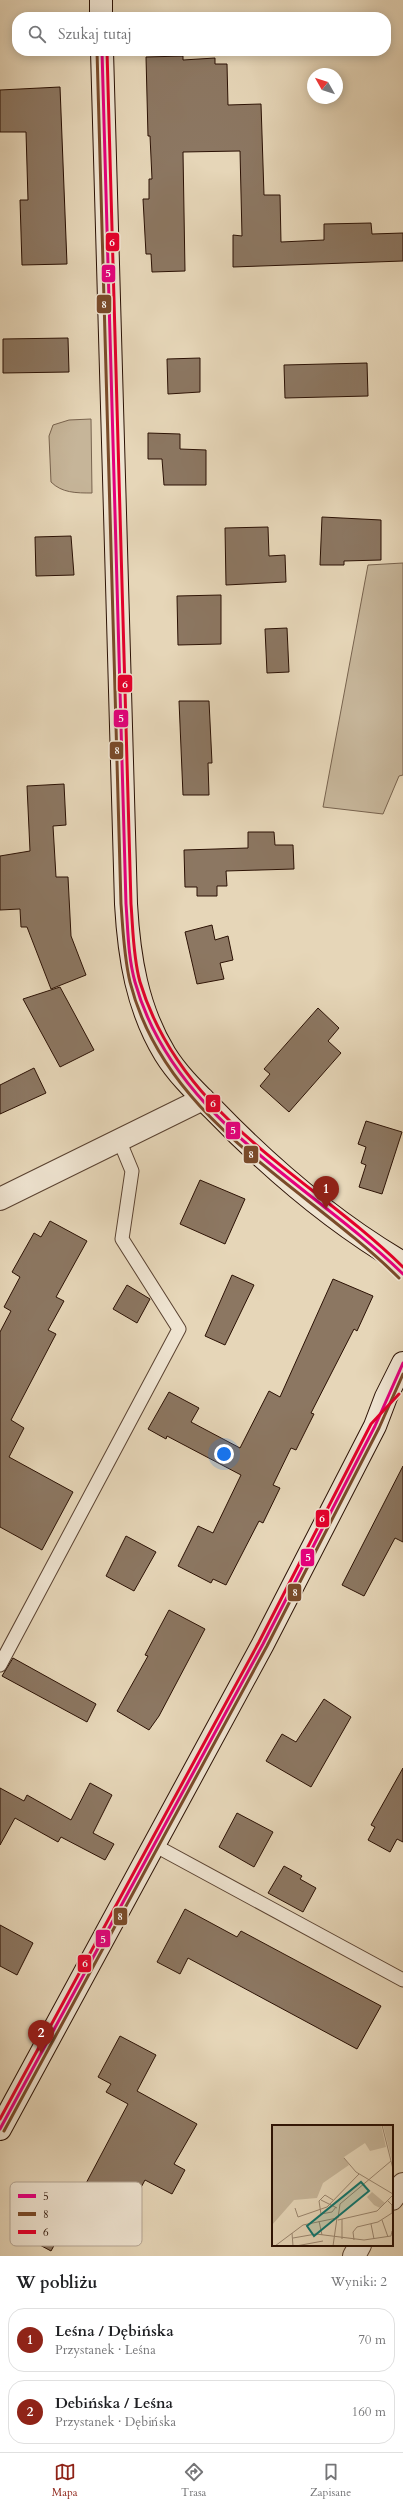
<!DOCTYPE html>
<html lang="pl">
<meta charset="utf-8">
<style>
:root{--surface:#fff;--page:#f2f2f2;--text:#202124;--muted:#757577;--line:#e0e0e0;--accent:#8f2418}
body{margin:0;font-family:Cardo,serif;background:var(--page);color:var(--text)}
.compass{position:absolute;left:307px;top:68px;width:36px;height:36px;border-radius:50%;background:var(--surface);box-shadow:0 2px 10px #0003;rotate:309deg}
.you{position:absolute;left:224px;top:1454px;width:14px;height:14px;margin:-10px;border:3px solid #fff;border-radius:50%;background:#1a73e8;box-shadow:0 0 0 6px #1a73e833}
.badge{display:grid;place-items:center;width:26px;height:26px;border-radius:50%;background:var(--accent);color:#fff;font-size:13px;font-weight:700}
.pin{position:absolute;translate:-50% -33px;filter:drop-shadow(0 1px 2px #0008)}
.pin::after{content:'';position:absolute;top:21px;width:14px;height:12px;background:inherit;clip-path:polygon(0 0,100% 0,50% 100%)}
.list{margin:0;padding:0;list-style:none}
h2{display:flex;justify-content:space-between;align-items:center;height:52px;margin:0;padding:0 16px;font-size:17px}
h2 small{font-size:13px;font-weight:400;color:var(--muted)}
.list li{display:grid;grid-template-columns:26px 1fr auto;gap:12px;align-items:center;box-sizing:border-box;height:64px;margin:0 8px 8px;padding:0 8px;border:1px solid var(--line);border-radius:16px}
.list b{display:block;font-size:15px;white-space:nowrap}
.list p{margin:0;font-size:13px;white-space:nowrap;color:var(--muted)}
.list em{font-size:13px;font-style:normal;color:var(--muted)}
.icon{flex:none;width:22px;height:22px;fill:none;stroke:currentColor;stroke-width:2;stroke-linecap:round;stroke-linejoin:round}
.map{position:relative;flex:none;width:403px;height:2256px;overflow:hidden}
.search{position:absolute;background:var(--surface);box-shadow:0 2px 10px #0003;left:12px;right:12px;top:12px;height:44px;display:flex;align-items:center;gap:10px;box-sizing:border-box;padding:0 14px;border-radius:16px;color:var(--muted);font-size:15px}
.sheet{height:196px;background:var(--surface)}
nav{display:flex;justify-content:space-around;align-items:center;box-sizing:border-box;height:56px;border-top:1px solid var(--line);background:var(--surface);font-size:11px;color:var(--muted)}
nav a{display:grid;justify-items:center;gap:2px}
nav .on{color:var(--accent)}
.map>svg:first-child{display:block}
.green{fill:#c6b599;stroke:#78634e}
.building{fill:#8c7762;stroke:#2b1104}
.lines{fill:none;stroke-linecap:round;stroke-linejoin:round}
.lane-casing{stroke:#5a4231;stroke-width:15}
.street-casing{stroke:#5a4231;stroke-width:24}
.secondary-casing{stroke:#2b1104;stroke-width:24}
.lane{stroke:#efe4d1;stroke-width:13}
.street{stroke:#efe4d1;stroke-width:22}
.secondary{stroke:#efe4d1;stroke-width:22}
.bus-1-casing{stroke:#efe4d1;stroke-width:6}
.bus-2-casing{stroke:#efe4d1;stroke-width:6}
.bus-3-casing{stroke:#efe4d1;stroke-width:6}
.bus-1{stroke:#e5007d;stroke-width:3}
.bus-2{stroke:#7a4b2a;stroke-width:3}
.bus-3{stroke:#e4002b;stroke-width:3}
.inset-road{fill:none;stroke:#9b8770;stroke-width:1}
.view{fill:#0f766e;fill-opacity:0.15;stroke:#0f766e;stroke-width:2}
.inset-edge{fill:none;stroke:#2b1104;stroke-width:2}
.key{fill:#efe4d1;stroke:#b4a594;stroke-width:1}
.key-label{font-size:11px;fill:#2b1104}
.line-badge{stroke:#efe4d1;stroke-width:1.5}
.badge-label{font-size:11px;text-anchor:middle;font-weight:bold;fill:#fff}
</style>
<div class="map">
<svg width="403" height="2256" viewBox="0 0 403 2256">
<rect width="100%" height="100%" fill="#e6d6b8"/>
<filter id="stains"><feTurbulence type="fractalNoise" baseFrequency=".005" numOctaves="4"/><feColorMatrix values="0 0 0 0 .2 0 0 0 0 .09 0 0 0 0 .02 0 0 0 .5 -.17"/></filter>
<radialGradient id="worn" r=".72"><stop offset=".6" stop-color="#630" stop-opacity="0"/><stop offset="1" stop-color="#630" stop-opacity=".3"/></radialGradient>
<path class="green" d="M91,419L92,493C76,493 62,493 51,482L49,436L53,425L69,420Z
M403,563V775L399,776L383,814L323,807L368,565Z"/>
<path class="building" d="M183,56V60L215,58V64H227L228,105L261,104L264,195H280L281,242L324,240V224L371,223L372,234L403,233V261L233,267V235L242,236L240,151L183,152L185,271L152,272L151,254H146L143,199H149V179H152L150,136H148L146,57Z
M60,87L67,264L22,265L20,200H28L26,132H0V90Z
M68,338L69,372L3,373V339Z
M200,358V392L168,394L167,359Z
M367,363L368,396L285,398L284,365Z
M148,433L180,434V449L206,450V485H164L162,459H148Z
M322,517L381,520V560L344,561V565H320Z
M268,527L269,556L285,555L286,582L226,585L225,528Z
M71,536L74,575L36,576L35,537Z
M221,595V644L178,645L177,596Z
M287,628L289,672L267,673L265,629Z
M179,701H209L212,763H208L209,795H183Z
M64,784L66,825L53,826L56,877H68L71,936L86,975L51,989L27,927H21L20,909L0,910V856L30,851L27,786Z
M248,832H274L275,845H293L294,869L226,871L227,886H217V896H197V887H185L184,850L248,848Z
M212,925L215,940L228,936L233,960L220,963L224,979L197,984L185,932Z
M60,987L94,1050L60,1067L23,999Z
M318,1008L339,1028L328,1041L341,1053L289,1112L260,1086L270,1074L264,1069Z
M34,1068L46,1093L0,1114V1085Z
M366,1121L402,1132L382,1194L359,1187L366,1165L361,1163L366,1147L358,1144Z
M200,1180L245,1199L225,1244L180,1224Z
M50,1221L87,1241L56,1297L64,1301L48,1330L56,1334L11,1420L24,1428L9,1457L73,1492L42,1550L0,1527V1332L11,1311L4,1307L20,1277L12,1272L34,1233L41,1237Z
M232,1275L254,1285L225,1345L205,1336Z
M333,1279L373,1296L357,1331L354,1329L311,1413L314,1414L296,1450L291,1448L273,1485L280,1488L263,1523L259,1521L226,1585L213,1579L211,1583L178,1566L198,1526L213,1533L241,1475L167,1436L166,1439L148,1429L169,1392L199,1408L191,1422L240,1448L269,1391L280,1397Z
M127,1285L150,1299L137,1323L113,1309Z
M403,1466V1542L395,1538L364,1596L342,1585Z
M126,1536L156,1552L134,1591L106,1576Z
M169,1610L205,1629L159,1716L149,1730L117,1711L148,1656L145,1655Z
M13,1658L96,1704L87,1722L2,1676Z
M324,1699L351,1717L311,1787L266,1761L282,1734L296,1742Z
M403,1768V1842L397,1839L390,1852L368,1840L375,1827L371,1825Z
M90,1783L112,1795L93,1833L114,1844L105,1860L61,1837L58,1842L15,1818L0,1845V1788L24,1801L27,1795L71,1820Z
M237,1813L273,1832L254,1867L219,1847Z
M284,1866L302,1876L300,1879L316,1888L303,1912L268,1893Z
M185,1909L237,1937L241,1931L381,2006L357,2049L188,1958L180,1974L157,1962Z
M0,1925L33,1943L17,1975L0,1966Z
M120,2036L156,2055L137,2091L197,2124L174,2164L185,2170L172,2194L145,2180L123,2221L94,2205L98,2198L83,2189L128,2104L106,2092L111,2084L98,2077Z
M24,2207L63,2229L51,2251L12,2230Z"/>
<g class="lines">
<defs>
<path id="lane" d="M0,1665L179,1329L122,1239L132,1171L120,1142
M154,1845L403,1980"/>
<path id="street" d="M0,1199L203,1099
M392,2199L403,2184
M354,2256L360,2245"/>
<path id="secondary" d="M101,0V17
M102,51L126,904C129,957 137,1008 165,1054C178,1075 196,1092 213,1109C269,1167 333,1222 403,1263
M0,2129L263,1644L375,1426L386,1397L403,1363"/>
</defs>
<use href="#lane" class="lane-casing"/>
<use href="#street" class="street-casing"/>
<use href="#secondary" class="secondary-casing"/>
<use href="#lane" class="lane"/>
<use href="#street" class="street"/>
<use href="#secondary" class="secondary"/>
<defs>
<path id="bus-1" d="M102,51L126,904C128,930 128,957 135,982C173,1119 309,1182 403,1274
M0,2129L263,1644L375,1426L403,1363"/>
<path id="bus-2" d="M97,51L121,904C123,930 124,957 130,982C165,1121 305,1185 399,1278
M4,2131L267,1646L379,1428L403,1374"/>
<path id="bus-3" d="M107,51L131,904C133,929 133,957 140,982C181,1118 309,1175 403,1267
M0,2119L259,1642L371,1424L399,1394"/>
</defs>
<use href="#bus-1" class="bus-1-casing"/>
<use href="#bus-2" class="bus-2-casing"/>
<use href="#bus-3" class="bus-3-casing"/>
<use href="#bus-1" class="bus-1"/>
<use href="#bus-2" class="bus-2"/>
<use href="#bus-3" class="bus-3"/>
</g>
<g transform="translate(272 2125)">
<rect width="121" height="121" fill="#e6d6b8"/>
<path d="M0,0H109L114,22L98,26L93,18L72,32L77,40L51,58L45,73L22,75L0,100ZM111,0H121V40ZM100,67L113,78L108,83L102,80L95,72Z" fill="#c6b599"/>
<path class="inset-road" d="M110,0L121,44M72,33L84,47L121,69M49,75L65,83M61,75L53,70L47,76L49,89L60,87L64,82M23,83L26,92L55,82L87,49M66,93L68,79L119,36M66,95L105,86L121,70M110,95L116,112M47,96L50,110M99,99L102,114M20,108L21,121M21,113L44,109L92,115L119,111L120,106M70,114V94M82,115L81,107L85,102L106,97L120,88V80L116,76M3,121L31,100L65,93M24,121L51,116M61,121L65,93"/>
<path class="view" d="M89,57L97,66L42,111L35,101Z"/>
<rect width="121" height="121" class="inset-edge"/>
</g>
<rect x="10" y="2182" width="132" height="64" rx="6" class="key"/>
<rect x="18" y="2194" width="18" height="4" fill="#e5007d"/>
<rect x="18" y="2212" width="18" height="4" fill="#7a4b2a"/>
<rect x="18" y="2230" width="18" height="4" fill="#e4002b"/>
<g class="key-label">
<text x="43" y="2200">5</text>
<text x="43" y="2218">8</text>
<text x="43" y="2236">6</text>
</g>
<g class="line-badge">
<rect x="105" y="232" width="15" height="20" rx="4" fill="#e4002b"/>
<rect x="101" y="264" width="15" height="19" rx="4" fill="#e5007d"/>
<rect x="96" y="294" width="16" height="20" rx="4" fill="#7a4b2a"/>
<rect x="117" y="674" width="16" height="19" rx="4" fill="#e4002b"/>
<rect x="113" y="709" width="16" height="19" rx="4" fill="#e5007d"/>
<rect x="109" y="741" width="15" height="19" rx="4" fill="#7a4b2a"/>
<rect x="205" y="1094" width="16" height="19" rx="4" fill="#e4002b"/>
<rect x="225" y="1121" width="16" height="19" rx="4" fill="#e5007d"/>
<rect x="243" y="1145" width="16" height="19" rx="4" fill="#7a4b2a"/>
<rect x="315" y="1509" width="15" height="19" rx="4" fill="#e4002b"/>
<rect x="300" y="1548" width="15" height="19" rx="4" fill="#e5007d"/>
<rect x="287" y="1583" width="15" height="19" rx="4" fill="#7a4b2a"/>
<rect x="113" y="1907" width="15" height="19" rx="4" fill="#7a4b2a"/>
<rect x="95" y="1929" width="16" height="19" rx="4" fill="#e5007d"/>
<rect x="77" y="1954" width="15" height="19" rx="4" fill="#e4002b"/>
</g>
<g class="badge-label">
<text x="112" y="246">6</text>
<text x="108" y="277">5</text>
<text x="104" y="308">8</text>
<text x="125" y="688">6</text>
<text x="121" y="722">5</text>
<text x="117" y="754">8</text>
<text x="213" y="1107">6</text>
<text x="233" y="1134">5</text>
<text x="251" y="1158">8</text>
<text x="322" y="1522">6</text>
<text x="308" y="1561">5</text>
<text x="295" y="1596">8</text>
<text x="120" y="1920">8</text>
<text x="103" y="1943">5</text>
<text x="85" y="1967">6</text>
</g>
<rect width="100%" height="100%" filter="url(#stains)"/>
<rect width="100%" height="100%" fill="url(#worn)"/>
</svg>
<svg class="compass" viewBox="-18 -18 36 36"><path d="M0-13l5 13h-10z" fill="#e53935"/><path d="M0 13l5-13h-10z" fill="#757577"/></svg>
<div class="you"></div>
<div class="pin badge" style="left:326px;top:1209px">1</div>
<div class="pin badge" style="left:41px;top:2053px">2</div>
<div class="search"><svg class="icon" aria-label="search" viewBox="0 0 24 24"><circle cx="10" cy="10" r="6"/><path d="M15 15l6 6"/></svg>Szukaj tutaj</div>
</div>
<section class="sheet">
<h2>W pobliżu<small>Wyniki: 2</small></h2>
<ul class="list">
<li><span class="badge">1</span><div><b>Leśna / Dębińska</b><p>Przystanek · Leśna</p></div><em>70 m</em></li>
<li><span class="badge">2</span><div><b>Debińska / Leśna</b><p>Przystanek · Dębińska</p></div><em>160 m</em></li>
</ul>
</section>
<nav>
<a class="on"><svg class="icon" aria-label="map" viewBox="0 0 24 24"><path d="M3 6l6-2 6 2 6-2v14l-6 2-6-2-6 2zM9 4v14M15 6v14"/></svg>Mapa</a>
<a><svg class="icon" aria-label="directions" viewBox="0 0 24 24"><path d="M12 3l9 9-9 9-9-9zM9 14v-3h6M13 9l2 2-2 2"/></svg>Trasa</a>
<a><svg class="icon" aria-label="saved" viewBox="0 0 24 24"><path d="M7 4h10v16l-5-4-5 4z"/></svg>Zapisane</a>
</nav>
